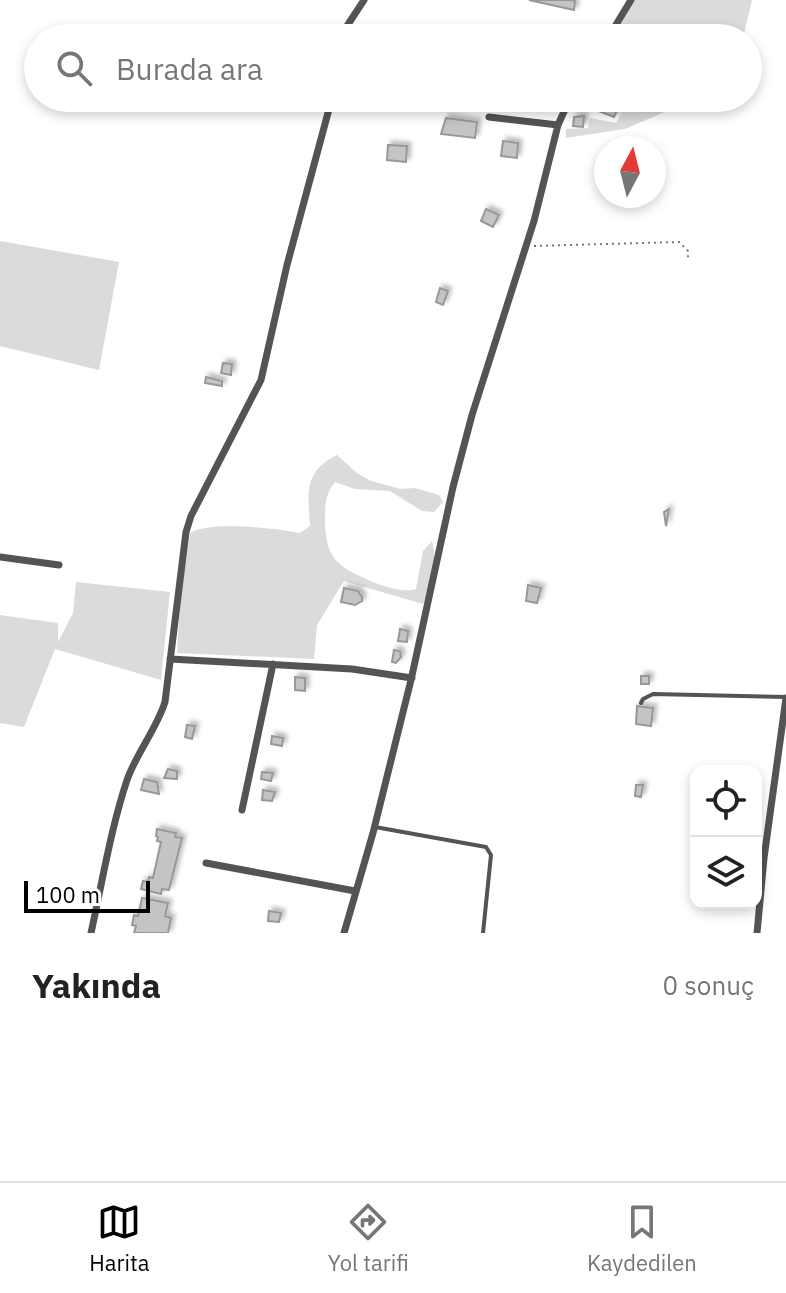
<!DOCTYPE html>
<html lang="tr">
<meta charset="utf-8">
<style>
:root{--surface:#fff;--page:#f2f2f2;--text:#222;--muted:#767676;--line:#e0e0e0;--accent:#000}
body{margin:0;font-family:"IBM Plex Sans",sans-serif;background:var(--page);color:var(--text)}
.controls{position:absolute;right:24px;bottom:24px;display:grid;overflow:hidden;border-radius:16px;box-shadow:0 4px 12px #0003}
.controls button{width:72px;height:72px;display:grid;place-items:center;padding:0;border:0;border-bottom:2px solid var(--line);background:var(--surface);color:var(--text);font:40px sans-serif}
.compass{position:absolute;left:594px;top:136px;width:72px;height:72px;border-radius:50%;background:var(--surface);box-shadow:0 4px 12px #0003;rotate:7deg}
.scale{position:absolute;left:24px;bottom:20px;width:126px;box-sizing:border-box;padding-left:8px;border:4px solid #000;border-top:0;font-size:22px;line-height:28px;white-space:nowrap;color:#000;-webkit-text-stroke:6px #fff;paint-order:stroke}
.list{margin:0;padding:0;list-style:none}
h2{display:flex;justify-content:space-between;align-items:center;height:104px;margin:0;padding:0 32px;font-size:34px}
h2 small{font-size:26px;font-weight:400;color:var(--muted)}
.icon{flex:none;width:44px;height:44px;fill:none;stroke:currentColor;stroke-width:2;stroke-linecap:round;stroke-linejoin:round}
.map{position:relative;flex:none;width:786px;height:933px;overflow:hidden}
.search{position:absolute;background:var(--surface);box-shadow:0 4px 12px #0003;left:24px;right:24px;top:24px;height:88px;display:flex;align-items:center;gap:20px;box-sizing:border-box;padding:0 28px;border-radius:44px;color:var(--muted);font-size:30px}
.sheet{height:248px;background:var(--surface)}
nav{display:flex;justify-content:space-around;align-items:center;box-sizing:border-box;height:112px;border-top:2px solid var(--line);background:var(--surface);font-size:22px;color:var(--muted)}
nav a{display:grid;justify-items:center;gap:4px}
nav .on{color:var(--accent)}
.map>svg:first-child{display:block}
.green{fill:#dbdbdb}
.building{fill:#c4c4c4;stroke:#989898;stroke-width:2;filter:url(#shadow)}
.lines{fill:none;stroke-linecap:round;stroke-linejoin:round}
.path{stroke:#767676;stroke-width:2;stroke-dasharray:2 4;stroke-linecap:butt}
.service{stroke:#545454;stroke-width:4}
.minor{stroke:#545454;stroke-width:7}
</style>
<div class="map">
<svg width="786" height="933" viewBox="0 0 786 933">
<defs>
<filter id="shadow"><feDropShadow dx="3.5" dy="-3.5" stdDeviation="2" flood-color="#0004"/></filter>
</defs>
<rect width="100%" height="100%" fill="#fff"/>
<path class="green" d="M634,0H752L743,38H613Z
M621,98H697L625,129L566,138V129L588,128L590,118L616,123L625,107L619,103Z
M0,241L119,262L99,370L0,346Z
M337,455L357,473L371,481L401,489L415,488L439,495L443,502L434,512L422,511L390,491L355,489L335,482C326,494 325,502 325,517C325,559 336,566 373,582C386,587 403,593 416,589L423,551L432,541C438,559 431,588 423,604L344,581L317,625L314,659L177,653L180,604L190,533C209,521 277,528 300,533L310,526C308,493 303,472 337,455Z
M76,582L170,592L161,680L55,649L24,727L0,723V615L58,623V642L73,613Z"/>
<path class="building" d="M529,0H571L575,1L574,10Z
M583,98H614L613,103L618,108L614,117L580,104Z
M584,116L583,127L573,126L574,117Z
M446,118L477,122L475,138L441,134Z
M503,141L518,143L517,158L501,156Z
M388,145L407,146L406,162L387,160Z
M486,209L499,215L493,227L481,221Z
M440,288L448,291L443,305L436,302Z
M223,363L232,364L231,375L221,373Z
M206,377L222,381V386L205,383Z
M669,509L666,526L664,512Z
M528,585L541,588L537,603L526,601Z
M344,588L358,591L362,597V601L355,605L341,602Z
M400,629L408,631L407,642L398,641Z
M394,650L400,651L401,657L396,663L392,662Z
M641,676H649V684H641Z
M295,677L305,678V691L295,690Z
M637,706L653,708L651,726L636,724Z
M187,725L195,726L192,739L185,737Z
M272,736L283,738L282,746L271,744Z
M168,769L177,771V779L164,778Z
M262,772L273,773L271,781L261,779Z
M144,779L157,782L159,794L141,790Z
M636,785H643L641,797L635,796Z
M263,790L275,792L272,801L262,800Z
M157,829L176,833L175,837L182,838L169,890L162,889L161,894L141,889L143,881L148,882L149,877L153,878L161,842L157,841L158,837L156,836Z
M142,898L168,903L165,916L171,918L168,933H134L136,926L132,925L134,915L138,916Z
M269,911L281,913L279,922L268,921Z"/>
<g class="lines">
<path class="path" d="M534,246L679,242L688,251V258"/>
<path class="service" d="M641,703L643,699L653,694L786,697
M375,827L486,847L491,855L483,933"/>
<path class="minor" d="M343,38L347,26L364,0
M608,38L631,0
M489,117L558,125
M0,557L59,565
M170,659L352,669L412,678
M242,810L273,664
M206,863L355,891
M91,933C102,883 111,828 127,780C137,752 156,730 165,702L186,532L191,516L261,380L287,265L332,98
M344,933L373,833L411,680L453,487L472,415L534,221L558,125L570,98
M757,933L764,858L786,698"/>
</g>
</svg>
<div class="controls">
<button><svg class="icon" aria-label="locate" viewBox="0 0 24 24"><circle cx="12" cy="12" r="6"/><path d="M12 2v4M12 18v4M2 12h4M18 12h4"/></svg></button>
<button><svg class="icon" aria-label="layers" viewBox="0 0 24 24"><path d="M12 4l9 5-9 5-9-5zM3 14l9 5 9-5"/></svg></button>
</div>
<svg class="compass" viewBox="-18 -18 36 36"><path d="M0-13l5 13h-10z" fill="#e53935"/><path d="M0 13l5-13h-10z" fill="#767676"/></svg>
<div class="scale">100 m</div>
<div class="search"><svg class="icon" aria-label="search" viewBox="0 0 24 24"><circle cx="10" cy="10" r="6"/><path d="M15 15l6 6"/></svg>Burada ara</div>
</div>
<section class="sheet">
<h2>Yakında<small>0 sonuç</small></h2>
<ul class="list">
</ul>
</section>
<nav>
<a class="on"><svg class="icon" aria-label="map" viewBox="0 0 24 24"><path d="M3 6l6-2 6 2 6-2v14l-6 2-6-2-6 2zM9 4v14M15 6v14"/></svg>Harita</a>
<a><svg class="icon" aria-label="directions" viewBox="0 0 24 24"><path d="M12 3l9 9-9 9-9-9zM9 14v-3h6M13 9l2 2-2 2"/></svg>Yol tarifi</a>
<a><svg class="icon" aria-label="saved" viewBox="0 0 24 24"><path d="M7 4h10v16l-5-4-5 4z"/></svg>Kaydedilen</a>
</nav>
